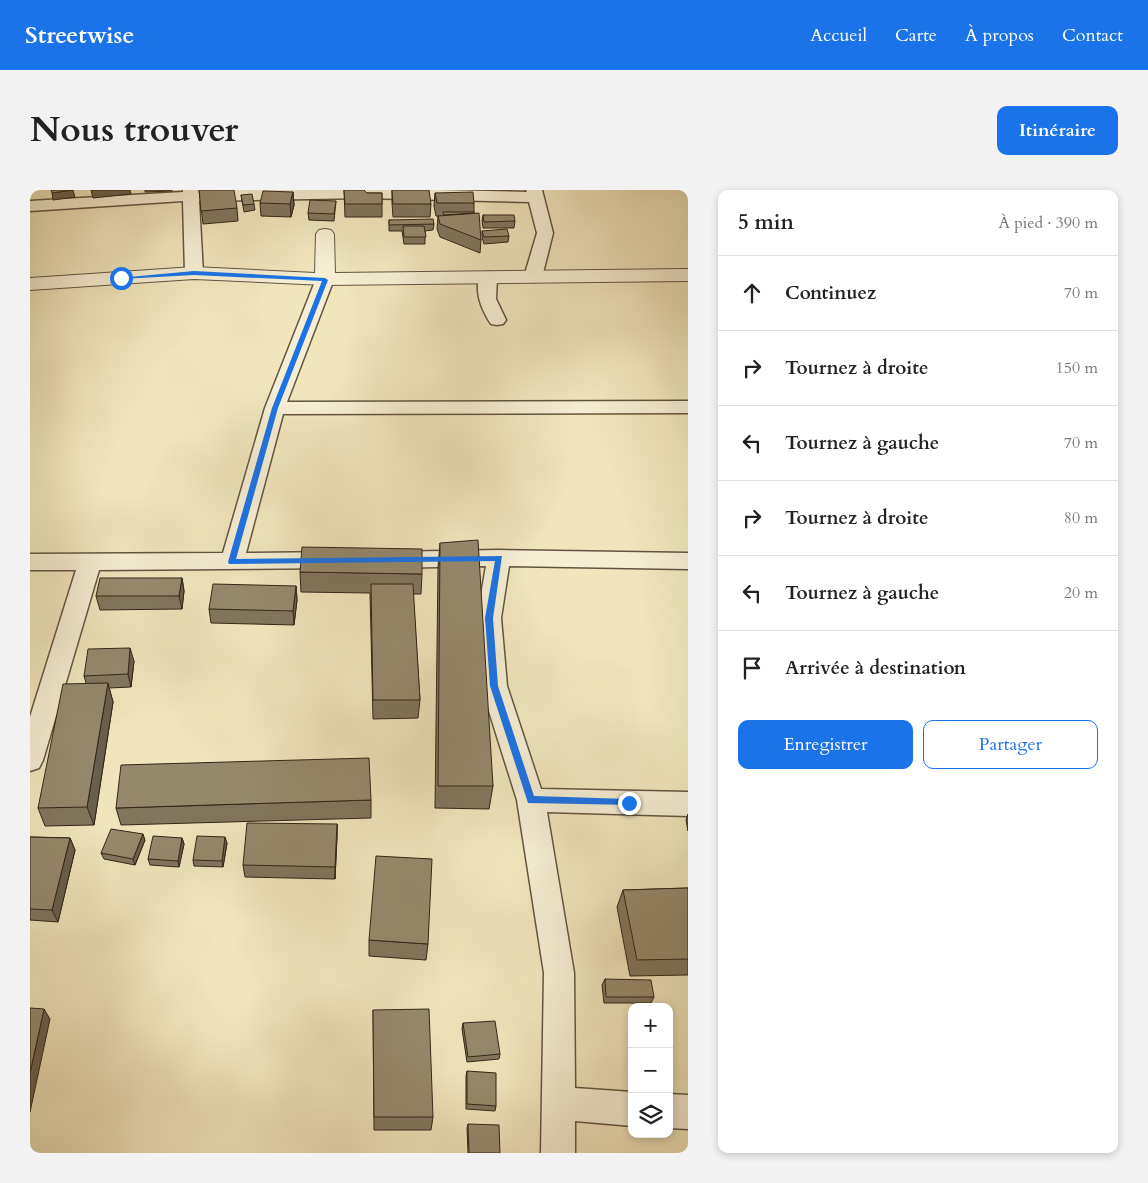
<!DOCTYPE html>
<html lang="fr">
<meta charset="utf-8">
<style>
:root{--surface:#fff;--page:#f2f2f2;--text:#222;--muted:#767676;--line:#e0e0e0;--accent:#1a73e8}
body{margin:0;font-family:Cardo,serif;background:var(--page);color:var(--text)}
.controls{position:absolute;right:15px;bottom:15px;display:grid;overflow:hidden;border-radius:10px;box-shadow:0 2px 8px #0003}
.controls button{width:45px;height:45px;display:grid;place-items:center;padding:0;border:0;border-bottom:1px solid var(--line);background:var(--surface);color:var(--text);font:25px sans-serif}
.stop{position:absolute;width:15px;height:15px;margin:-11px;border:4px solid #1a73e8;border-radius:50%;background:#fff}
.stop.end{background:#1a73e8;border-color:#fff;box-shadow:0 1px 5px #0008}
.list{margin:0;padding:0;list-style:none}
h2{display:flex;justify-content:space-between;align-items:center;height:65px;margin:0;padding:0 20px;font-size:21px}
h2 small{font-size:16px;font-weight:400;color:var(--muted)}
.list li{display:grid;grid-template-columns:32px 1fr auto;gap:15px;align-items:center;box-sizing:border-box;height:75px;padding:0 20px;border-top:1px solid var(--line)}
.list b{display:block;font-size:19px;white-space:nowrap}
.list em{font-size:16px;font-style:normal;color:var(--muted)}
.actions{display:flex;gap:10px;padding:15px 20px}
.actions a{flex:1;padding:11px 0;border:1px solid var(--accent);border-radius:10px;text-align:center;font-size:18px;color:var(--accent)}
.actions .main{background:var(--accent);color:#fff}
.icon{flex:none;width:28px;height:28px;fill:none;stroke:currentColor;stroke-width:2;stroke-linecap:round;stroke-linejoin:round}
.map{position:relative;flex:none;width:658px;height:963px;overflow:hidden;border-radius:10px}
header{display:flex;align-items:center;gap:30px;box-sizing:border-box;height:70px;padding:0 25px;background:var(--accent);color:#fff}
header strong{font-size:24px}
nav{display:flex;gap:28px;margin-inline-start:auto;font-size:18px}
.intro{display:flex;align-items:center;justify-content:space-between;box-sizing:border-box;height:120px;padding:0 30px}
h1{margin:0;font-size:35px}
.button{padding:12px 22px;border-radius:10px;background:var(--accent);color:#fff;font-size:18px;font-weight:700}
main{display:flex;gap:30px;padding:0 30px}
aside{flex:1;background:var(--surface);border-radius:10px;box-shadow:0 2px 8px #0003}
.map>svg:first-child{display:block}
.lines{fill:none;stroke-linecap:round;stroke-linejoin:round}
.minor-casing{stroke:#625540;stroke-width:3}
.tertiary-casing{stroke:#625540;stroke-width:2}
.minor{fill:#f5eed3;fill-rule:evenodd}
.tertiary{fill:#f5eed3;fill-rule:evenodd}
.wall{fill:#80765d;stroke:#322517}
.shaded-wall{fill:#68604c;stroke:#322517}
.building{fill:#95896c;stroke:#322517}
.route{fill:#1a73e8}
</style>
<header>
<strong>Streetwise</strong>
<nav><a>Accueil</a><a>Carte</a><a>À propos</a><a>Contact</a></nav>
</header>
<div class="intro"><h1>Nous trouver</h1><a class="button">Itinéraire</a></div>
<main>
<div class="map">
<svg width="658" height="963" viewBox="0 0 658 963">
<rect width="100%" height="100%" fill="#f0e5bb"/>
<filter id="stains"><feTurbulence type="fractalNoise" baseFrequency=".004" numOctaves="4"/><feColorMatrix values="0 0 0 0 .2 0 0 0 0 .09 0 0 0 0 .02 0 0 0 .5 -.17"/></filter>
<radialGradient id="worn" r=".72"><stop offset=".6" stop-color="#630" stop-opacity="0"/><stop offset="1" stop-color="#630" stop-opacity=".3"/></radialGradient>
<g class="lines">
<defs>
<path id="minor" d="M153,0H409L497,2L496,0H512L523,43L512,87L509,91L503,92L497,91L494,87L507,43L499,12L333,8L169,11L173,83L170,87L164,88L158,87L155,83L153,11L0,21V11L153,2Z
M458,82L464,83L467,87L466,109L476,130L473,134L467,135L461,134C452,121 442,98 452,83Z
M295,84L301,85L304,89L257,212L658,211V223L253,224L216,363L306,362L314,364L317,370L314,376L306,378L69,380L13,570L9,578L0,581V527L46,380H0V364L193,363L235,218L286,89L289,85Z
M469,360L658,363V379L479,376L471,428L477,496L511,599L658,602V626L517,622L544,783L545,898L602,902V936L545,931V963H511L514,783L487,610L451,496L447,428L456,376L358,378L350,376L347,370L350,364L358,362Z
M639,904L658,905V939L639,938Z"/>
<path id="tertiary" d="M295,39L301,40L304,44L305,83L658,79V91L295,95L164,89L0,100V88L164,77L285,83L286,44L289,40Z"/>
</defs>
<use href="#minor" class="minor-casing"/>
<use href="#tertiary" class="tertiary-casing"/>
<use href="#minor" class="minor"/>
<use href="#tertiary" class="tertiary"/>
</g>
<path class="wall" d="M115,0H142V1L115,2Z
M169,0L207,18L208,31L173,34Z
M314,0L337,3H352V27H315Z
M362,0L401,14L400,27H363L362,13Z
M263,2L264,15L261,27L231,26L230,13Z
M405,3L444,13V22L451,50L450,63L410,47L407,39L408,26H406L404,16Z
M211,5L224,14L225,20L214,22Z
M306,11L304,31L279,30L278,23Z
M453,25L485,31L484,38H453L452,31Z
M359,30L404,34L403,40L395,41V54H374L372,41H359Z
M452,41L479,46L478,52L454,54L452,47Z
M410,353L463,596L459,619L405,618L408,377Z
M270,382L392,384L391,404H383L390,510L388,528L343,529L340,403L271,402Z
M152,388L154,401L152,419L70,420L66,406Z
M266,396L267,410L264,435L181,433L179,419Z
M104,471L101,497L79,498L83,512L64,635L15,636L8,618L56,493L54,486Z
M341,610V628L91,635L86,618Z
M658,624V641L656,630Z
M307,634V647L305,689L215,687L213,675Z
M0,647L40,648L45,660L28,732L0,730Z
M152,648L154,654L149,677L120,675L118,669Z
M115,650L105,675L74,669L71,663Z
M197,653L193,677L164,676L163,670Z
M658,698V785L600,786L587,717L593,700Z
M339,750L398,754L396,770L339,766Z
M575,789L624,807L621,813H574L572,795Z
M343,820L403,927L401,940H344Z
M433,833L470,864L469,869L437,872L432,839Z
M437,881L466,916L465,921L436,919V886Z
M438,934L470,963H438L437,938Z"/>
<path class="shaded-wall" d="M43,0L45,7L23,10L22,3Z
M61,0H100L101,4L63,8Z
M263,2L264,15L261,27L260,14Z
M152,388L154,401L152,419L149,406Z
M266,396L267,410L264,435L263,421Z
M100,458L104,471L101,497L98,484Z
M78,493L83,512L64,635L57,617Z
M307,634V647L305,689V677Z
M113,644L115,650L105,675L103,669Z
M195,647L197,653L193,677L192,671Z
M40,648L45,660L28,732L22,720Z
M152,648L154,654L149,677L148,671Z
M14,819L20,829L0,922V883Z"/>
<path class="building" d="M21,0H43L22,3Z
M169,0H204L207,18L171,21Z
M314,0H334L337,3H352V14H315Z
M362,0H399L401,14H363Z
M233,1L263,2L260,14L230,13Z
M443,2L444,13H407L405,3Z
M222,4L224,14L213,15L211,5Z
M280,10L306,11L304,24L278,23Z
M413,22H444V23L414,25Z
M449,23L451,50L410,34L408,26Z
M453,25H484L485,31L454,32Z
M403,29L404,34L359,35V30Z
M373,36H394L396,47H374Z
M477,39L479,46L454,47L452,41Z
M448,350L463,596H408L410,353Z
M272,357L392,359V384L270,382Z
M70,388H152L149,406H66Z
M183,394L266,396L263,421L179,419Z
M341,394H383L390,510H343Z
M100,458L98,484L54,486L58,459Z
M78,493L57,617L8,618L33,494Z
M339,568L341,610L86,618L91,575Z
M217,633L307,634L305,677L213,675Z
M81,639L113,644L103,669L71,663Z
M123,646L152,648L148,671L118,669Z
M167,646L195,647L192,671L163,670Z
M0,647L40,648L22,720L0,719Z
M346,666L402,669L398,754L339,750Z
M658,698V769L607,770L593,700Z
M575,789L621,790L624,807H576Z
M0,818L14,819L0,883Z
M399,819L403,927H344L343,820Z
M465,831L470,864L438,867L433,833Z
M437,881L466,883V916L437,914Z
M438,934L469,935L470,963H439Z"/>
<path class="route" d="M164,81L295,88L298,90L248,218L206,369L472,366L463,428L468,496L504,606L599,609L603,613L602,615L498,613L460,496L455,428L465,371L199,374L198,372L242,218L292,91L164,85L91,89L88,88Z"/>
<rect width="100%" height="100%" filter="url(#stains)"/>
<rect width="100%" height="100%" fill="url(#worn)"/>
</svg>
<div class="controls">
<button>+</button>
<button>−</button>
<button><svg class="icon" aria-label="layers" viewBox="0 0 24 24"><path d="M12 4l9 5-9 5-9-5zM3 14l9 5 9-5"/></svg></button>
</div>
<div class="stop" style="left:91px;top:88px"></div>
<div class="stop end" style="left:599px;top:613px"></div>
</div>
<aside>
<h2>5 min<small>À pied · 390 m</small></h2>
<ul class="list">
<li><svg class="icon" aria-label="ahead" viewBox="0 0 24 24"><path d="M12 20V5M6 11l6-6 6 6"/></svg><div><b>Continuez</b></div><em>70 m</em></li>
<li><svg class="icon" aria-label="right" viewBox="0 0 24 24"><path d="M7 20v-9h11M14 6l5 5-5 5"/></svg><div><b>Tournez à droite</b></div><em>150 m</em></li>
<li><svg class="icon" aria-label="left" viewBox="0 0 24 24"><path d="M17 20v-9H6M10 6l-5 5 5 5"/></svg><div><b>Tournez à gauche</b></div><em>70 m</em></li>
<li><svg class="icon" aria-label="right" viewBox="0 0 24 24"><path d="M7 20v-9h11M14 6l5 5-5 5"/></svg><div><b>Tournez à droite</b></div><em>80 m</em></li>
<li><svg class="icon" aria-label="left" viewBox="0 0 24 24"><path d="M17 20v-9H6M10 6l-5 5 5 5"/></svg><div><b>Tournez à gauche</b></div><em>20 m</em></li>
<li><svg class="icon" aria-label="arrive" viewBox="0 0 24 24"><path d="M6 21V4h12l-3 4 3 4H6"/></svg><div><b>Arrivée à destination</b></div></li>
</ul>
<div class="actions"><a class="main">Enregistrer</a><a>Partager</a></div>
</aside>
</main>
